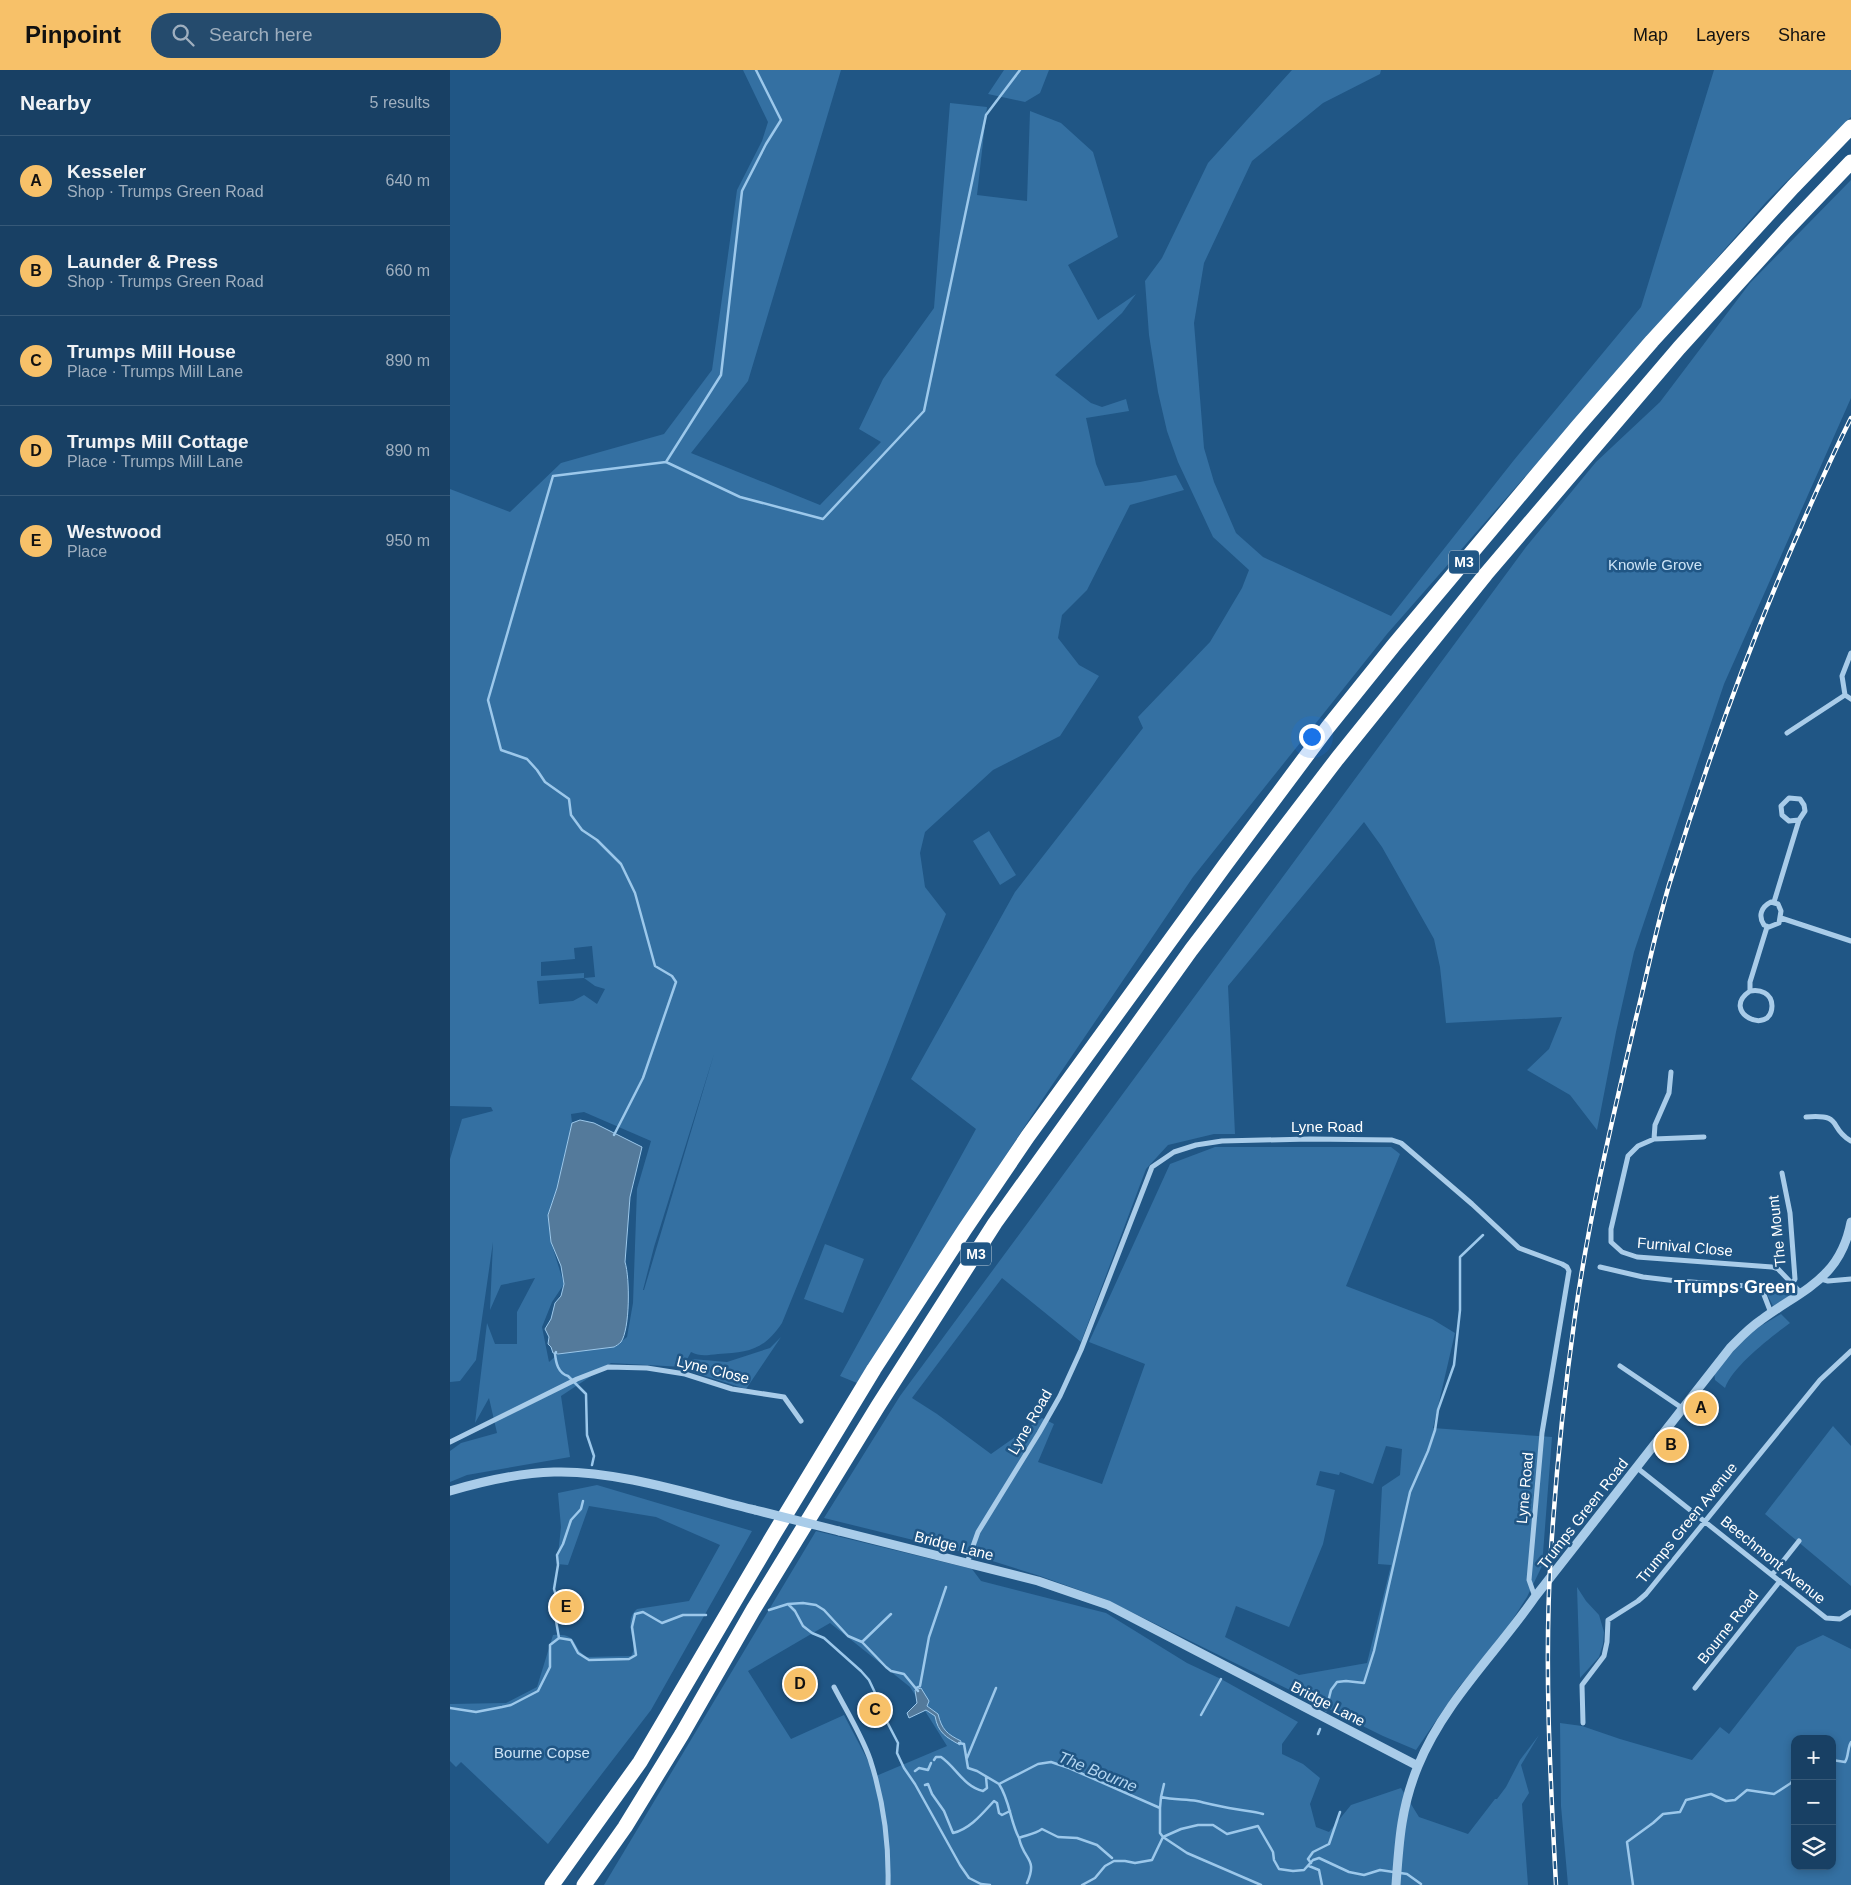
<!DOCTYPE html>
<meta charset="utf-8">
<style>
:root{--surface:#184064;--page:#254b6d;--text:#f1f3f6;--muted:#9fafbf;--line:#365978;--accent:#f7c169}
body{margin:0;font-family:Helvetica,sans-serif;background:var(--page);color:var(--text)}
.controls{position:absolute;right:15px;bottom:15px;display:grid;overflow:hidden;border-radius:10px;box-shadow:0 2px 8px #0003}
.controls button{width:45px;height:45px;display:grid;place-items:center;padding:0;border:0;border-bottom:1px solid var(--line);background:var(--surface);color:var(--text);font:25px sans-serif}
.you{position:absolute;left:861px;top:666px;width:18px;height:18px;margin:-12px;border:4px solid #fff;border-radius:50%;background:#1a73e8;box-shadow:0 0 0 8px #1a73e833}
.badge{display:grid;place-items:center;width:32px;height:32px;border-radius:50%;background:var(--accent);color:#111;font-size:16px;font-weight:700}
.pin{position:absolute;translate:-50% -50%;border:2px solid #fff;box-shadow:0 1px 5px #0006}
.list{margin:0;padding:0;list-style:none}
h2{display:flex;justify-content:space-between;align-items:center;height:65px;margin:0;padding:0 20px;font-size:21px}
h2 small{font-size:16px;font-weight:400;color:var(--muted)}
.list li{display:grid;grid-template-columns:32px 1fr auto;gap:15px;align-items:center;box-sizing:border-box;height:90px;padding:0 20px;border-top:1px solid var(--line)}
.list b{display:block;font-size:19px;white-space:nowrap}
.list p{margin:0;font-size:16px;white-space:nowrap;color:var(--muted)}
.list em{font-size:16px;font-style:normal;color:var(--muted)}
.icon{flex:none;width:28px;height:28px;fill:none;stroke:currentColor;stroke-width:2;stroke-linecap:round;stroke-linejoin:round}
.map{position:relative;flex:none;width:1401px;height:1815px;overflow:hidden}
header{display:flex;align-items:center;gap:30px;box-sizing:border-box;height:70px;padding:0 25px;background:var(--accent);color:#111}
header strong{font-size:24px}
nav{display:flex;gap:28px;margin-inline-start:auto;font-size:18px}
.search{width:350px;height:45px;background:var(--page);display:flex;align-items:center;gap:12px;box-sizing:border-box;padding:0 18px;border-radius:20px;color:var(--muted);font-size:19px}
main{display:flex}
aside{flex:1;background:var(--surface)}
.map>svg:first-child{display:block}
.green{fill:#3470a2;fill-rule:evenodd}
.water{fill:#547a9b;stroke:#9cc8eb}
.lines{fill:none;stroke-linecap:round;stroke-linejoin:round}
.stream{stroke:#9cc8eb;stroke-width:2.5}
.minor{stroke:#a9cce9;stroke-width:5}
.tertiary{stroke:#a9cce9;stroke-width:9}
.motorway{stroke:#fff;stroke-width:15}
.rail-casing{stroke:#fff;stroke-width:4.5}
.rail{stroke:#205685;stroke-width:2.5;stroke-dasharray:8;stroke-linecap:butt}
.tertiary-bridge{stroke:#a9cce9;stroke-width:9}
.labels{text-anchor:middle;stroke-width:5;stroke-linejoin:round;paint-order:stroke}
.shield{fill:#205685;stroke:#bcccda;stroke-width:1}
.shield-label{font-size:14px;font-weight:bold;fill:#fff}
.park-label{font-size:15px;fill:#cde4f7;stroke:#205685}
.street-label{font-size:15px;fill:#fff;stroke:#205685}
.water-label{font-size:16px;font-style:italic;fill:#b4d6f1;stroke:#205685}
.quarter-label{font-size:18px;font-weight:bold;fill:#fff;stroke:#205685}
</style>
<header>
<strong>Pinpoint</strong>
<div class="search"><svg class="icon" aria-label="search" viewBox="0 0 24 24"><circle cx="10" cy="10" r="6"/><path d="M15 15l6 6"/></svg>Search here</div>
<nav><a>Map</a><a>Layers</a><a>Share</a></nav>
</header>
<main>
<aside>
<h2>Nearby<small>5 results</small></h2>
<ul class="list">
<li><span class="badge">A</span><div><b>Kesseler</b><p>Shop · Trumps Green Road</p></div><em>640 m</em></li>
<li><span class="badge">B</span><div><b>Launder &amp; Press</b><p>Shop · Trumps Green Road</p></div><em>660 m</em></li>
<li><span class="badge">C</span><div><b>Trumps Mill House</b><p>Place · Trumps Mill Lane</p></div><em>890 m</em></li>
<li><span class="badge">D</span><div><b>Trumps Mill Cottage</b><p>Place · Trumps Mill Lane</p></div><em>890 m</em></li>
<li><span class="badge">E</span><div><b>Westwood</b><p>Place</p></div><em>950 m</em></li>
</ul>
</aside>
<div class="map">
<svg width="1401" height="1815" viewBox="0 0 1401 1815">
<rect width="100%" height="100%" fill="#205685"/>
<path class="green" d="M293,0H391L298,311L241,383L370,435L431,372L409,359L433,309L484,238L500,33L537,37L527,125L577,131L580,41L611,53L643,82L668,167L618,195L648,250L686,224L672,243L605,305L641,333L652,337L676,329L679,341L636,348L646,394L655,416L690,412L726,405L734,420L680,435L637,520L612,545L608,568L629,595L649,606L610,666L543,700L475,762L470,783L475,817L496,844L438,992L332,1253C313,1281 298,1282 268,1284C258,1285 250,1287 241,1282L233,1297L161,1293L111,1326L120,1387L17,1405L0,1412V1381L11,1373L47,1363L39,1328L25,1353L37,1253L45,1274H67V1242L85,1208L51,1215L40,1240L43,1172L26,1290L10,1311L0,1312V1089L12,1049L43,1041L41,1037L0,1036V419L60,442L111,393L214,364L262,300L287,120L312,71L318,52ZM142,876L145,907L134,908V903L91,906V892L125,889L124,878ZM134,908L145,916L155,919L147,934L134,925L123,931L89,934L87,911ZM264,984L194,1220H193L204,1177ZM134,1042L201,1071L187,1119L183,1233L177,1267L164,1277L108,1284L99,1292L92,1257L102,1232L114,1214L101,1172L98,1145L107,1118L122,1053L121,1044Z
M554,0H599L590,23L575,32L538,24Z
M842,0H931L930,4L873,33L802,91L754,193L744,253L754,378L764,412L786,463L813,487L941,546L1064,390L1191,237L1264,0H1401V47L1317,131L937,564L743,807L594,1027L407,1313L390,1306L526,1059L461,1009L565,822L693,658L688,647L760,572L792,518L799,500L763,467L728,392L717,361L708,322L699,265L695,211L712,188L758,93Z
M1401,110V328L1274,614L1184,882L1166,962L1147,1060L1120,1025L1077,1000L1099,979L1112,947L996,953L990,897L984,869L932,777L914,752L778,916L785,1064H764L718,1075L696,1099L631,1272L552,1208L462,1328L487,1344L541,1384L592,1348L604,1354L588,1392L652,1414L695,1294L639,1272L720,1094L765,1077H941L950,1084L896,1216L982,1249L1005,1263L983,1358L1102,1367L1092,1496L1077,1527L1054,1563L1009,1617L966,1680L933,1666L657,1530L590,1506L520,1484L374,1448L450,1326L1076,477L1146,392L1210,332L1300,213ZM936,1376L952,1379L950,1405L932,1417L928,1494L941,1495L917,1593L849,1605L775,1567L786,1536L839,1557L873,1474L885,1420L866,1415L870,1401L889,1405L890,1402L923,1414Z
M539,761L566,805L550,815L523,771Z
M375,1174L414,1189L393,1243L354,1229Z
M1321,1219H1341L1343,1222L1341,1225L1323,1236L1317,1224Z
M1331,1244L1340,1253C1321,1267 1283,1296 1275,1318L1265,1310L1264,1301L1304,1260Z
M331,1267L296,1319L236,1300L242,1289L277,1292L320,1278Z
M1383,1356L1401,1376V1516L1315,1444Z
M147,1415L302,1461L201,1640L98,1774L11,1692L6,1697L0,1691V1634L56,1633L87,1617L103,1565C130,1563 120,1577 137,1587L181,1586C190,1574 171,1553 187,1539L239,1531L270,1475L206,1447L139,1436L118,1495L107,1494L111,1457L108,1423Z
M366,1461L522,1499L531,1511L656,1543L737,1593L771,1609L848,1652L832,1674V1684L853,1694L870,1708L860,1734L866,1757L879,1762L901,1735L951,1718L969,1747L1018,1764L1045,1729H1047L1056,1717L1070,1690L1089,1665L1071,1695L1079,1723L1072,1734L1078,1815H154ZM380,1553L460,1617L497,1676L426,1706L394,1645L341,1669L298,1601Z
M1127,1517L1136,1531L1149,1545L1154,1562L1153,1574L1149,1587L1130,1608Z
M1373,1565L1401,1579V1815H1118L1111,1736L1110,1653L1132,1656L1170,1669L1242,1690L1270,1657L1279,1664L1347,1577ZM1345,1669H1382V1796H1345Z"/>
<path class="water" d="M130,1050L144,1053L192,1077L180,1127L175,1192C180,1208 180,1259 171,1272C169,1274 166,1276 164,1277L108,1284L103,1283L101,1277L98,1274L99,1267L95,1259L101,1249L105,1233L111,1226L114,1214L111,1196L101,1172L98,1145L107,1118L122,1053Z
M471,1618L479,1631L477,1636L488,1644C492,1660 497,1664 511,1671L510,1675C496,1667 488,1663 485,1646L476,1640L459,1648L457,1643L467,1633L465,1620Z"/>
<g class="lines">
<path class="stream" d="M216,392L271,305L292,121L316,74L331,50L306,0
M164,1065L193,1008L226,912L222,906L205,896L185,823L171,794L147,770L132,760L121,745L119,729L95,712L87,700L77,689L51,680L38,630L103,406L216,392L290,427L373,449L474,341L536,45L570,0
M106,1282L105,1284C106,1293 108,1303 118,1306L136,1324L137,1365L144,1386L142,1395
M338,1534L345,1541L353,1556L362,1563L374,1568L411,1601L419,1610L428,1629
M319,1540L338,1534L353,1533L366,1535L374,1540L398,1566L412,1572L436,1597L441,1601L454,1604L468,1621
M109,1568L121,1570L128,1583L139,1590L179,1589L186,1585L182,1557L185,1544L193,1542L212,1553L233,1545H256
M109,1568L105,1545L107,1529L104,1519L108,1495L107,1485L113,1474L121,1450L131,1439L133,1431
M412,1572L441,1544
M466,1618L470,1616L479,1567L496,1517
M0,1638L26,1642L52,1637L61,1635L88,1621L100,1597V1575L109,1568
M876,1640L881,1620L887,1612L896,1611L914,1613L924,1581L960,1422L978,1381L985,1360L988,1340L1004,1295L1010,1240V1187L1033,1165
M751,1645L771,1609
M434,1646L448,1673L447,1683L454,1698L465,1714L510,1795L519,1808L531,1814L540,1815
M868,1664L870,1659
M509,1673L514,1674L518,1698L527,1701L549,1714L588,1694L601,1692L619,1698L710,1738V1763L713,1767L731,1759L748,1755H763L777,1764L808,1756L823,1782L824,1790L829,1799L843,1801L854,1800L863,1790L869,1788L899,1802L914,1805L930,1800L957,1804L971,1814
M517,1688L546,1618
M484,1690L486,1687H491C506,1697 514,1717 533,1721L537,1718L536,1707
M1382,1690L1395,1692C1399,1686 1397,1679 1401,1672
M465,1701L469,1698L478,1700L481,1693
M549,1714C560,1731 560,1751 569,1768C577,1765 585,1764 592,1759L608,1767L627,1768L647,1775L662,1788
M475,1715L478,1714L482,1724L494,1741L503,1763C520,1759 532,1744 544,1731L547,1733L549,1743L552,1745L560,1741
M711,1727L714,1714
M710,1738L711,1727C723,1730 735,1729 747,1731C760,1734 772,1737 785,1739C795,1741 803,1741 813,1744
M569,1768C574,1791 588,1788 577,1813
M861,1793L858,1789L863,1782L879,1774L890,1742
M859,1796L869,1800L872,1815
M632,1815L645,1808L655,1796L664,1791H675L685,1793L702,1790L713,1767L737,1783L811,1815
M1183,1815L1177,1772L1203,1753L1213,1744L1230,1742L1236,1730L1261,1724L1276,1731L1285,1730L1297,1720L1324,1724L1341,1713L1345,1706"/>
<path class="minor" d="M1401,583L1392,606L1395,625L1401,629
M1337,663L1395,625
M1321,832L1328,834L1331,841L1329,853L1319,857L1314,855C1308,846 1311,837 1321,832Z
M1324,832L1349,750L1355,741L1354,735L1350,729L1339,728L1331,736L1332,745L1339,751L1349,750
M1331,848L1401,871
M1300,921C1310,919 1322,923 1322,936C1321,967 1269,942 1300,921V912L1317,857
M1356,1047C1395,1044 1377,1057 1401,1071
M1254,1067L1204,1069L1188,1076L1178,1086L1161,1159V1172L1172,1182L1187,1187L1322,1197L1328,1199L1351,1223
M1204,1069L1205,1055L1219,1023L1221,1002
M1150,1197L1193,1207L1227,1211L1311,1217L1341,1216L1345,1209L1340,1143L1332,1103
M1371,1209L1378,1211L1401,1209
M1311,1217L1321,1243
M1170,1296L1232,1338
M0,1372L127,1309L158,1297L197,1298L235,1304L282,1319L334,1327L351,1351
M1186,1397L1376,1548L1390,1549L1401,1542
M517,1493L528,1462L589,1363L610,1326L631,1280L702,1097L724,1082L746,1075L772,1071L860,1069L942,1070L951,1073L1022,1134L1069,1178L1112,1194L1117,1197L1119,1201L1092,1363L1079,1510L1085,1527
M1322,1505L1349,1471
M384,1617C396,1640 411,1664 420,1689C433,1729 439,1774 438,1815
M1245,1618L1330,1511
M1133,1653L1132,1615L1154,1586L1157,1572L1158,1550L1188,1531L1196,1524L1370,1310L1401,1281"/>
<path class="tertiary" d="M0,1421C34,1411 68,1403 104,1402C167,1400 243,1425 305,1440
M389,1461L588,1511L658,1535L968,1696
M946,1815C949,1772 951,1737 968,1696C994,1632 1047,1582 1085,1527L1280,1278C1290,1268 1299,1258 1311,1250C1353,1219 1390,1209 1401,1152"/>
<path class="motorway" d="M102,1815L190,1692L324,1464L424,1299L515,1159L578,1066L775,795L878,657L944,575L1128,356L1202,271L1343,117L1401,57
M134,1815L175,1757L232,1664L303,1540L428,1336L545,1153L741,880L887,689L1036,504L1229,278L1336,160L1401,92"/>
<defs>
<path id="rail" d="M1106,1815C1100,1704 1094,1592 1101,1481C1106,1402 1114,1324 1125,1246C1139,1146 1163,1047 1186,948C1197,904 1206,859 1219,815C1256,694 1299,575 1350,459C1366,422 1383,384 1401,348"/>
</defs>
<use href="#rail" class="rail-casing"/>
<use href="#rail" class="rail"/>
<path class="tertiary-bridge" d="M305,1440L389,1461"/>
</g>
<g class="labels">
<g class="shield">
<rect x="999" y="480.5" width="30" height="23" rx="4"/>
<rect x="511" y="1172.5" width="30" height="23" rx="4"/>
</g>
<g class="shield-label">
<text x="1014" y="497">M3</text>
<text x="526" y="1189">M3</text>
</g>
<g class="park-label">
<text x="1205" y="500">Knowle Grove</text>
<text x="92" y="1688">Bourne Copse</text>
</g>
<g class="street-label">
<text x="877" y="1062">Lyne Road</text>
<text transform="translate(1327 1161) rotate(-96)" y="5">The Mount</text>
<text transform="translate(1235 1177) rotate(5)" y="5">Furnival Close</text>
<text transform="translate(263 1300) rotate(14)" y="5">Lyne Close</text>
<text transform="translate(580 1352) rotate(-60)" y="5">Lyne Road</text>
<text transform="translate(1075 1418) rotate(-85)" y="5">Lyne Road</text>
<text transform="translate(1133 1444) rotate(-52)" y="5">Trumps Green Road</text>
<text transform="translate(1237 1453) rotate(-51)" y="5">Trumps Green Avenue</text>
<text transform="translate(504 1476) rotate(14)" y="5">Bridge Lane</text>
<text transform="translate(1323 1490) rotate(39)" y="5">Beechmont Avenue</text>
<text transform="translate(1278 1557) rotate(-52)" y="5">Bourne Road</text>
<text transform="translate(878 1634) rotate(27)" y="5">Bridge Lane</text>
</g>
<g class="water-label">
<text transform="translate(648 1701) rotate(22)" y="6">The Bourne</text>
</g>
<g class="quarter-label">
<text x="1285" y="1223">Trumps Green</text>
</g>
</g>
</svg>
<div class="controls">
<button>+</button>
<button>−</button>
<button><svg class="icon" aria-label="layers" viewBox="0 0 24 24"><path d="M12 4l9 5-9 5-9-5zM3 14l9 5 9-5"/></svg></button>
</div>
<div class="you"></div>
<div class="pin badge" style="left:1251px;top:1338px">A</div>
<div class="pin badge" style="left:1221px;top:1375px">B</div>
<div class="pin badge" style="left:425px;top:1640px">C</div>
<div class="pin badge" style="left:350px;top:1614px">D</div>
<div class="pin badge" style="left:116px;top:1537px">E</div>
</div>
</main>
